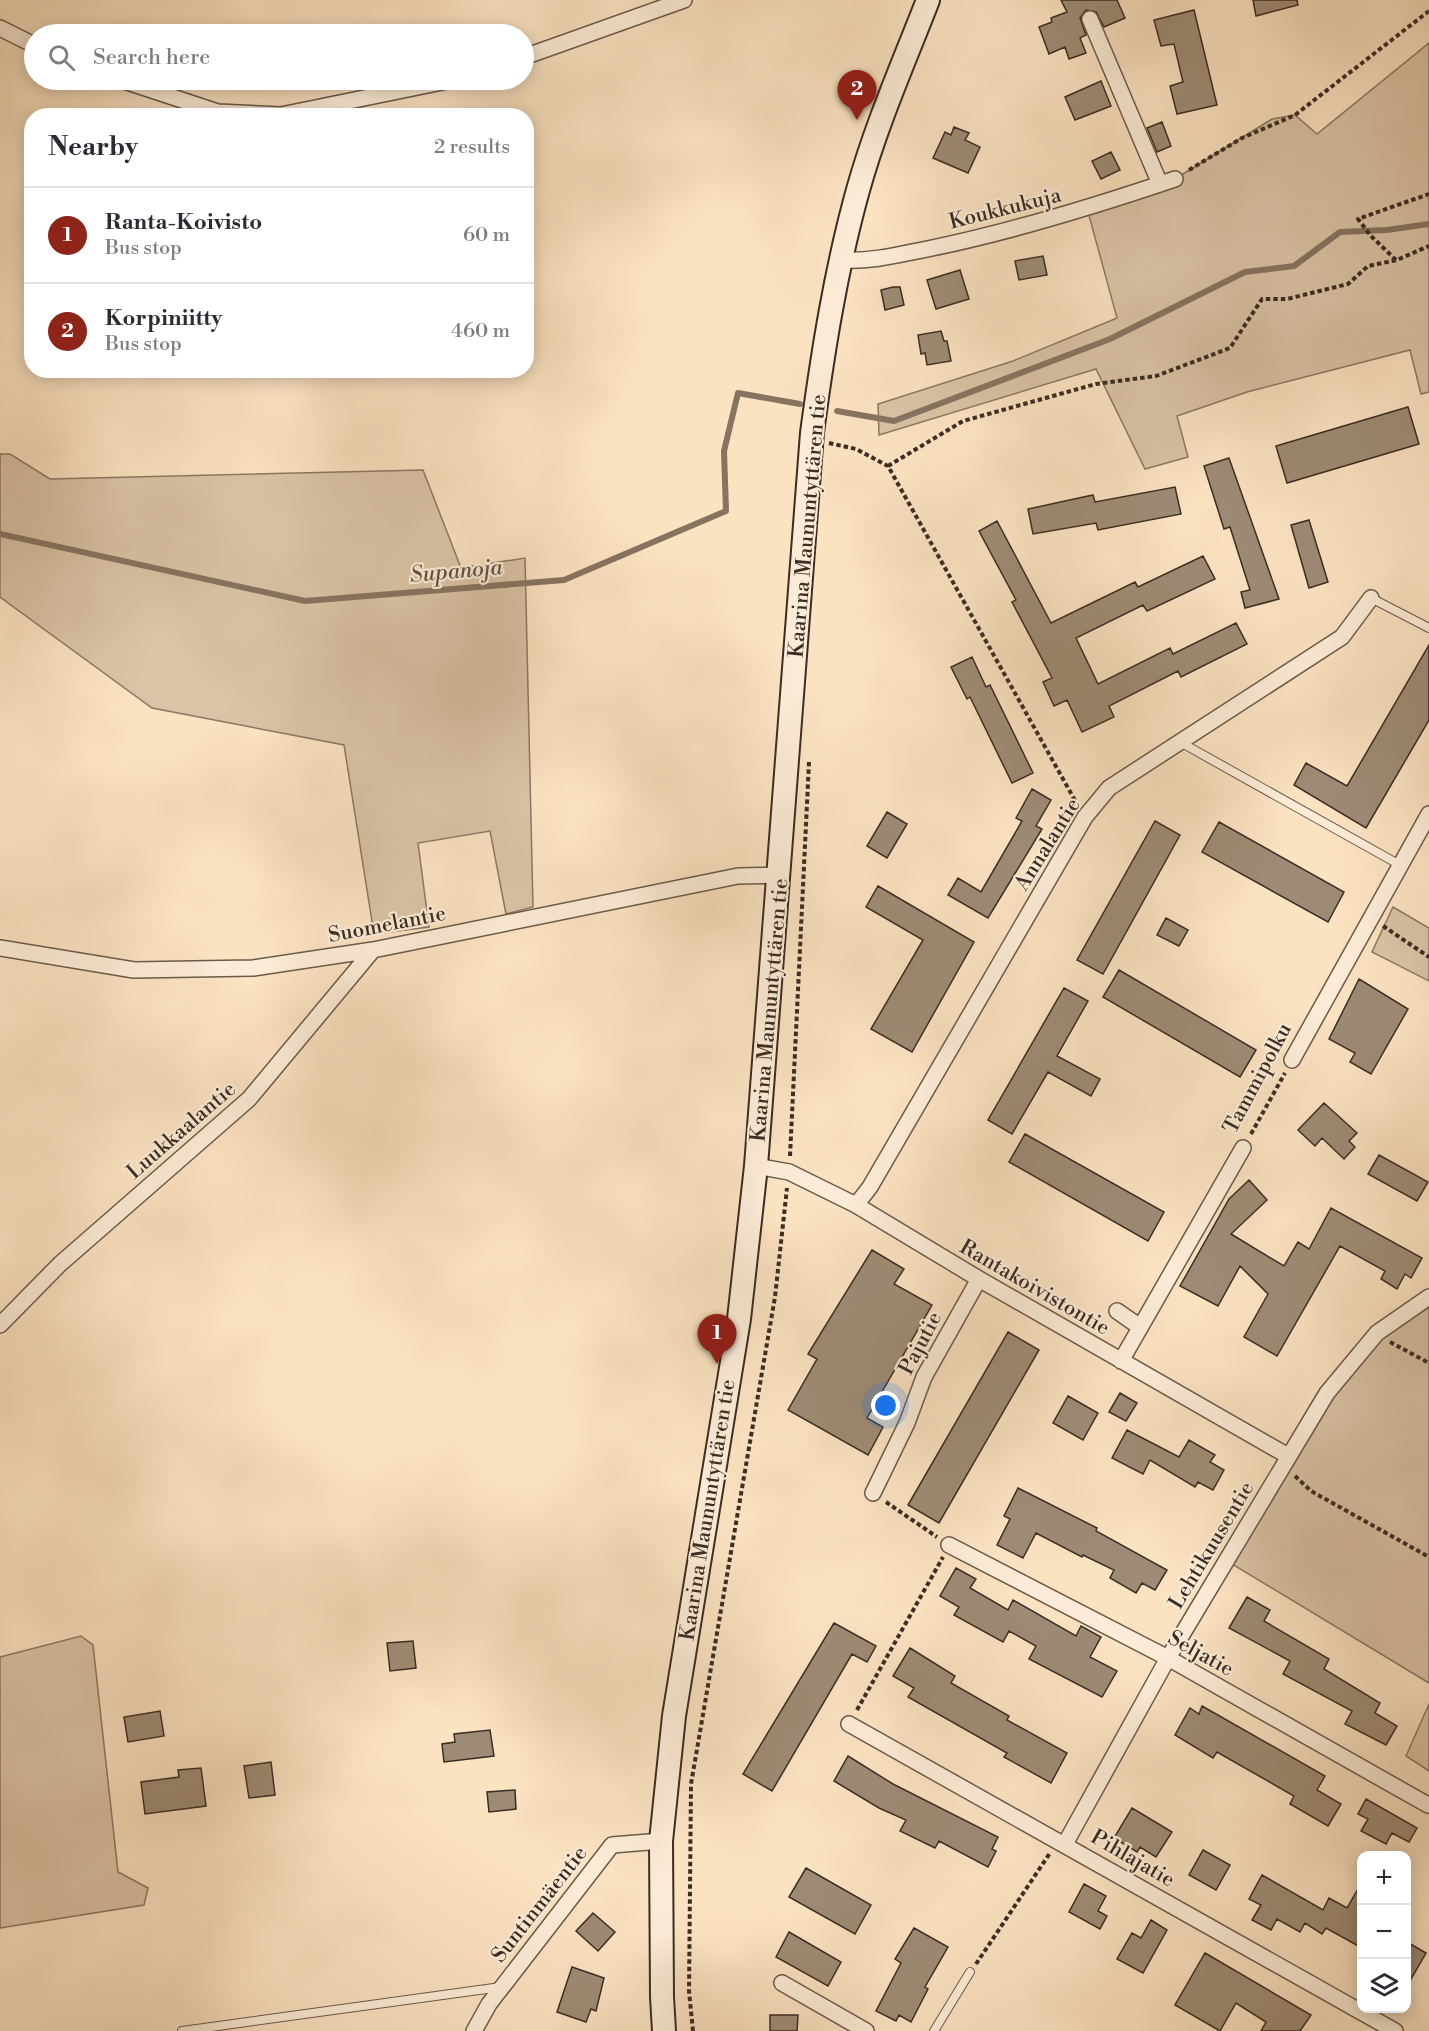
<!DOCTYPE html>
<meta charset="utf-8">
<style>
:root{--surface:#fff;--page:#f7f7f7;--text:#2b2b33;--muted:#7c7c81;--line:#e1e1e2;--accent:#8f2418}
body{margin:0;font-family:"Libre Bodoni",serif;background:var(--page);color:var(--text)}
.controls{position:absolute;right:18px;bottom:18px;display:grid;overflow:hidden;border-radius:12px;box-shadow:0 3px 15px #0003}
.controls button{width:54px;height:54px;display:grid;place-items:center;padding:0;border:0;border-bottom:2px solid var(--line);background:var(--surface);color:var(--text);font:30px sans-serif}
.you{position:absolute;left:886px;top:1406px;width:21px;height:21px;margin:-15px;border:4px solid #fff;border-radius:50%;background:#1a73e8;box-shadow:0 0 0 9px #1a73e833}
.badge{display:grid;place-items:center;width:39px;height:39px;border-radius:50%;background:var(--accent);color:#fff;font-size:20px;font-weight:700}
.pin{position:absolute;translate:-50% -50px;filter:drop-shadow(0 2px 3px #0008)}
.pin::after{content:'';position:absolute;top:32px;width:21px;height:18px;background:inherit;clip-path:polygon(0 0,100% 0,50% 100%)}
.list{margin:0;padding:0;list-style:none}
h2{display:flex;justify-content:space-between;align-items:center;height:78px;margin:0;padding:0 24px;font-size:26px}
h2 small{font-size:20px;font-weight:400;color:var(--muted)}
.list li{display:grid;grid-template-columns:39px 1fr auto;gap:18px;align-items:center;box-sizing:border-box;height:96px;padding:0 24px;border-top:2px solid var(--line)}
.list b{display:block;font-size:22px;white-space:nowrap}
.list p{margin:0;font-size:20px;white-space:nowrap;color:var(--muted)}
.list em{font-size:20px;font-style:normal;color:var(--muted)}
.icon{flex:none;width:33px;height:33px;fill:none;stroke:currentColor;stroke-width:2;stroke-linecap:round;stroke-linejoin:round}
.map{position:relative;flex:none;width:1429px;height:2031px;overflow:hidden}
.search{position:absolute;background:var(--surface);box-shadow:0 3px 15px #0003;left:24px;top:24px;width:510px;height:66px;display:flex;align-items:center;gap:15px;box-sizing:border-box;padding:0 21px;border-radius:33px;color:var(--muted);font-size:22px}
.panel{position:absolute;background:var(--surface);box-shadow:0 3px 15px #0003;left:24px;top:108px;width:510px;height:270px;border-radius:24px}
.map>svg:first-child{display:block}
.green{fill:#dac3a6;stroke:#8a7864;stroke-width:1.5}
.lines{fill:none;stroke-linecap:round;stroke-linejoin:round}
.stream{stroke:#867461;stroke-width:6}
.building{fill:#9e8b75;stroke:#3a2d23;stroke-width:1.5}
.service-casing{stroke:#6a5a4a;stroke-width:10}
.minor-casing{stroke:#6a5a4a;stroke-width:18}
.secondary-casing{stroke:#3a2d23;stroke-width:26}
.path{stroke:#3a2d23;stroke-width:4;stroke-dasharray:4.5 3;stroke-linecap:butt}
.service{stroke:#fcecd7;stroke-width:8}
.minor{stroke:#fcecd7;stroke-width:15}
.secondary{stroke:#fcecd7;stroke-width:22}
.labels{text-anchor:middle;stroke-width:4.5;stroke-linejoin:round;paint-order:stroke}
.street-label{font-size:21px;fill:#3a2d23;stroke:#fcecd7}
.water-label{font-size:22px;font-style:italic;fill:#605142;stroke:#fcecd7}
</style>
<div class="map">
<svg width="1429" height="2031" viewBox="0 0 1429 2031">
<rect width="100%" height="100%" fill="#fbe2c1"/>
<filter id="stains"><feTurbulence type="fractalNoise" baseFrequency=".00333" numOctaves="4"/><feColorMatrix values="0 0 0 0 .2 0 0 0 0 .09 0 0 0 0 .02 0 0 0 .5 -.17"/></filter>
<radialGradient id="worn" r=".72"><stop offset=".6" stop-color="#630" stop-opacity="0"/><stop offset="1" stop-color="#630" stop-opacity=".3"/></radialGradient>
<path class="green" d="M1429,43V392L1421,394L1410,350L1247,392L1177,416L1188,457L1145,469L1096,369L879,435L878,404L1013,361L1117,318L1087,208L1175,179L1272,119L1295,115L1317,134Z
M0,454H10L50,479L423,470L461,568L525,558L533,907L506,914L490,831L418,843L429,927L374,934L344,745L152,708L0,597Z
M1393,907L1429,928V981L1372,952Z
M1429,1297V1683L1227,1561L1358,1354Z
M81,1636L93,1645L118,1872L148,1888L144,1905L0,1928V1657Z
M1429,1704V1771L1406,1756Z"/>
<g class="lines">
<path class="stream" d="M837,411L894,421L1110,339L1245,272L1294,266L1340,232L1387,230L1429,224
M0,534L305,601L564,580L726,511L724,451L738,393L800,404"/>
</g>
<path class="building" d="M1061,0H1117L1125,18L1104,27L1096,12L1086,10L1080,18L1086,35L1080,38L1086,53L1069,59L1065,47L1049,54L1039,27L1052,22L1051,18L1067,12Z
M1253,0H1297L1298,5L1256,16Z
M1194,10L1217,105L1177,114L1170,86L1183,82L1174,44L1161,46L1154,20Z
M1101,81L1111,106L1075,120L1065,97Z
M1162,122L1171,146L1157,152L1147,128Z
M954,127L969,133L965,140L980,147L968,173L933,158L945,132L951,135Z
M1111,152L1120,170L1101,179L1092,161Z
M1043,256L1047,275L1019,280L1015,261Z
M960,270L969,299L936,309L927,280Z
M893,287H900L904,305L885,310L881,290Z
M941,331L944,341H947L951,361L927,365L925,353L921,354L918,335Z
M1408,407L1419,444L1287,483L1276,446Z
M1229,458L1279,599L1245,608L1241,592L1250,590L1230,527L1224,529L1204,466Z
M1175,487L1181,514L1098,530L1096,523L1033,534L1028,509L1093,495L1095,502Z
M1309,520L1328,582L1309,588L1291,525Z
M997,521L1051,623L1135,582L1138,587L1203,556L1215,579L1147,611L1143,605L1076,638L1098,684L1170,648L1173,654L1236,623L1247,644L1181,677L1178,671L1109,706L1114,717L1082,732L1067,700L1054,706L1043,682L1052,678L1012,602L1016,600L979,531Z
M1429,645V720L1366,828L1294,785L1306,763L1347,786Z
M972,657L986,687L990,685L1033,773L1012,783L970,697L967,699L951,667Z
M1032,789L1051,800L1036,826L1042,829L988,918L948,895L958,878L981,892L1022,821L1016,818Z
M887,812L907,824L887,858L867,846Z
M1155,821L1180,835L1103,974L1077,960Z
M1219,822L1344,892L1328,922L1202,852Z
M878,886L974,942L912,1052L871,1029L923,940L866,907Z
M1166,918L1188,930L1179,946L1157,935Z
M1119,970L1256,1050L1240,1077L1103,997Z
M1359,979L1408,1009L1371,1074L1350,1062L1355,1053L1329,1039Z
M1064,988L1088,1001L1057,1056L1100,1079L1091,1096L1048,1072L1012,1134L988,1120Z
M1324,1103L1357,1133L1349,1141L1355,1147L1344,1159L1322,1138L1315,1146L1298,1130Z
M1025,1134L1164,1212L1148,1241L1009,1162Z
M1379,1155L1428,1182L1417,1201L1368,1174Z
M1249,1180L1267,1200L1231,1234L1284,1266L1298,1242L1309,1249L1331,1208L1422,1258L1411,1278L1405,1274L1397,1289L1381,1279L1385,1271L1340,1246L1277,1356L1244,1337L1268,1294L1240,1266L1218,1306L1180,1286L1229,1199Z
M872,1250L904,1269L894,1284L932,1305L867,1418L883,1427L868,1455L788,1410L817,1359L808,1354Z
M1008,1332L1039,1350L939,1523L908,1505Z
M1120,1393L1137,1403L1126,1421L1109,1412Z
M1068,1396L1098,1413L1083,1440L1053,1423Z
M1127,1430L1179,1457L1189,1440L1215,1455L1210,1462L1224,1470L1213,1490L1198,1482L1195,1487L1150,1460L1143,1474L1112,1458Z
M1018,1488L1097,1528L1096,1531L1167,1570L1155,1590L1142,1583L1136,1593L1110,1578L1114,1570L1083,1555L1082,1557L1036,1533L1023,1558L997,1545L1010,1519L1004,1516Z
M956,1568L976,1579L970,1588L1008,1610L1013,1600L1076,1636L1081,1626L1101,1637L1090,1657L1117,1671L1102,1697L1029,1659L1036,1646L1009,1631L1003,1642L954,1615L959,1607L940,1596Z
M1247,1597L1270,1610L1264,1621L1329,1659L1324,1669L1380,1703L1375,1713L1397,1726L1386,1745L1345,1724L1352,1711L1283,1674L1290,1661L1229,1628Z
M834,1623L876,1646L867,1662L852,1654L772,1791L743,1774Z
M413,1641L416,1668L390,1671L387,1643Z
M910,1648L955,1676L951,1683L1009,1716L1007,1720L1067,1753L1051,1783L1004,1757L1007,1753L908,1697L914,1688L893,1676Z
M1202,1706L1325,1776L1317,1790L1341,1804L1328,1826L1290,1804L1294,1796L1217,1752L1213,1758L1175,1735L1190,1708L1199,1714Z
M160,1711L164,1736L128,1742L124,1717Z
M490,1730L494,1756L444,1762L442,1744L455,1742L454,1734Z
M848,1756L893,1784L998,1837L992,1849L996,1851L988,1867L939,1841L935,1848L900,1831L906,1820L879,1808L834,1781Z
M271,1762L275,1795L249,1798L244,1766Z
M201,1768L206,1806L145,1814L141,1782L179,1777L178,1770Z
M515,1790L516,1809L489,1812L487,1792Z
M1366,1799L1417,1828L1409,1842L1392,1833L1386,1844L1361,1831L1368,1819L1358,1814Z
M1132,1808L1172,1832L1156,1857L1140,1847L1137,1852L1114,1838Z
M1203,1850L1230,1865L1216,1890L1189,1875Z
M806,1868L871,1905L855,1934L789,1897Z
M1262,1875L1323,1910L1329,1898L1347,1908L1362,1882V1948L1326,1928L1322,1934L1305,1923L1300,1932L1277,1919L1271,1930L1252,1920L1261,1905L1249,1899Z
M1084,1884L1106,1896L1098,1911L1107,1916L1100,1929L1069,1912Z
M593,1913L615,1932L598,1951L576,1931Z
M1151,1920L1167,1930L1143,1973L1117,1959L1132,1933L1141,1938Z
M914,1928L948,1947L925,1987L928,1989L911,2022L899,2015L896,2021L876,2011L901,1963L895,1959Z
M789,1932L841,1962L828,1986L776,1957Z
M1407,1942L1426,1953L1407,1986Z
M1205,1953L1311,2015L1300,2031H1261L1266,2022L1236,2003L1220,2031L1175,2005Z
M572,1967L604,1978L596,2011L591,2009L586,2022L557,2012Z
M770,2015H798L797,2031H770Z"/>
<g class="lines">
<defs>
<path id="service" d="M1371,598L1429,628
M1180,742L1400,865
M182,2031L501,1987
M934,2031L970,1972"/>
<path id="minor" d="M1090,19L1160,184
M0,28L34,45
M524,57L684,0
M121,80L218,112L281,115L452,80
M841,260C872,262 901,254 932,248C1015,231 1095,206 1175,179
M0,948L134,970L253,968L373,950L738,876L780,875
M1292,1060L1429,814
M756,1166L789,1172L856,1205L979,1279L1288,1456
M856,1205L870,1187L1085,817L1109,788L1342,637L1371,598
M1117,1311L1140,1327
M0,1325L60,1264L249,1099L373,950
M1121,1361L1243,1148
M873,1493L907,1423L924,1377L979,1279
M949,1545L1168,1658L1428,1805
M849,1724L1395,2031
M1065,1844L1168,1658L1327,1393L1377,1333L1429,1297
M782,1983L866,2031
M474,2031L489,2004L612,1845L661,1841"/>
<path id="secondary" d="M664,2031L662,1997L661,1841L674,1716L739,1319L756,1166L812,433C823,351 836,269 858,190C876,125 904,62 928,0"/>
</defs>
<use href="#service" class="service-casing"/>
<use href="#minor" class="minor-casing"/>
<use href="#secondary" class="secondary-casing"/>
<path class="path" d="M1189,170L1242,138L1295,115L1429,11
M1396,260L1371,236L1358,219L1429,194
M829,443L856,449L888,466L1077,804
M888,466L963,421L1096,384L1156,376L1230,348L1262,299H1287L1348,284L1368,266L1397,260L1429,246
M1383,926L1429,957
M1251,1134L1285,1073
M790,1156L809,762
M1390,1342L1429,1363
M1295,1476L1311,1491L1429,1557
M886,1502L937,1537
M857,1710L943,1557
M976,1964L1050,1853
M693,2031L689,1991L691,1784L775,1297L787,1188"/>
<use href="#service" class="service"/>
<use href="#minor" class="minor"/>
<use href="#secondary" class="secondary"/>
</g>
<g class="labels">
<g class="street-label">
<text transform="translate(1005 208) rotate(-14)" y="7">Koukkukuja</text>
<text transform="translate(807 526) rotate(-85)" y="7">Kaarina Maununtyttären tie</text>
<text transform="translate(1047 844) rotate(-58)" y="7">Annalantie</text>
<text transform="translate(387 924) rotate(-11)" y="7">Suomelantie</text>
<text transform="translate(769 1010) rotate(-85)" y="7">Kaarina Maununtyttären tie</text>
<text transform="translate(1257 1078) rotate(-62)" y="7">Tammipolku</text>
<text transform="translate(181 1130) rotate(-41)" y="7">Luukkaalantie</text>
<text transform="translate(1035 1287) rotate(30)" y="7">Rantakoivistontie</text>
<text transform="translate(920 1343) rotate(-62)" y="7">Pajutie</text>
<text transform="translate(707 1510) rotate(-81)" y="7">Kaarina Maununtyttären tie</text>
<text transform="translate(1211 1545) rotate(-59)" y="7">Lehtikuusentie</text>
<text transform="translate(1201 1653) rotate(29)" y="7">Seljatie</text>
<text transform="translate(1133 1858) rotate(30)" y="7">Pihlajatie</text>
<text transform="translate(539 1904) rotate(-52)" y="7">Suntinmäentie</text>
</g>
<g class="water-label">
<text transform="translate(456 570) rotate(-5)" y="8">Supanoja</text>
</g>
</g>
<rect width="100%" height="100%" filter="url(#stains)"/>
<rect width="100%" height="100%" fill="url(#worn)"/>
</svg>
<div class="controls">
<button>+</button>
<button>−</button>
<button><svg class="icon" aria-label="layers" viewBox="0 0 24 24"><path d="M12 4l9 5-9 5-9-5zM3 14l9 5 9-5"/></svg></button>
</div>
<div class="you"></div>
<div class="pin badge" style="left:717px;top:1364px">1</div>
<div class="pin badge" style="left:857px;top:120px">2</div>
<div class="search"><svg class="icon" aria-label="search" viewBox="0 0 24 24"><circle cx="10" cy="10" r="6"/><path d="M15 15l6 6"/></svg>Search here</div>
<section class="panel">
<h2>Nearby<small>2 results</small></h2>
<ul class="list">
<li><span class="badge">1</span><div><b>Ranta-Koivisto</b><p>Bus stop</p></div><em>60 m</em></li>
<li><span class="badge">2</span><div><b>Korpiniitty</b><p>Bus stop</p></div><em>460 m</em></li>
</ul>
</section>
</div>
